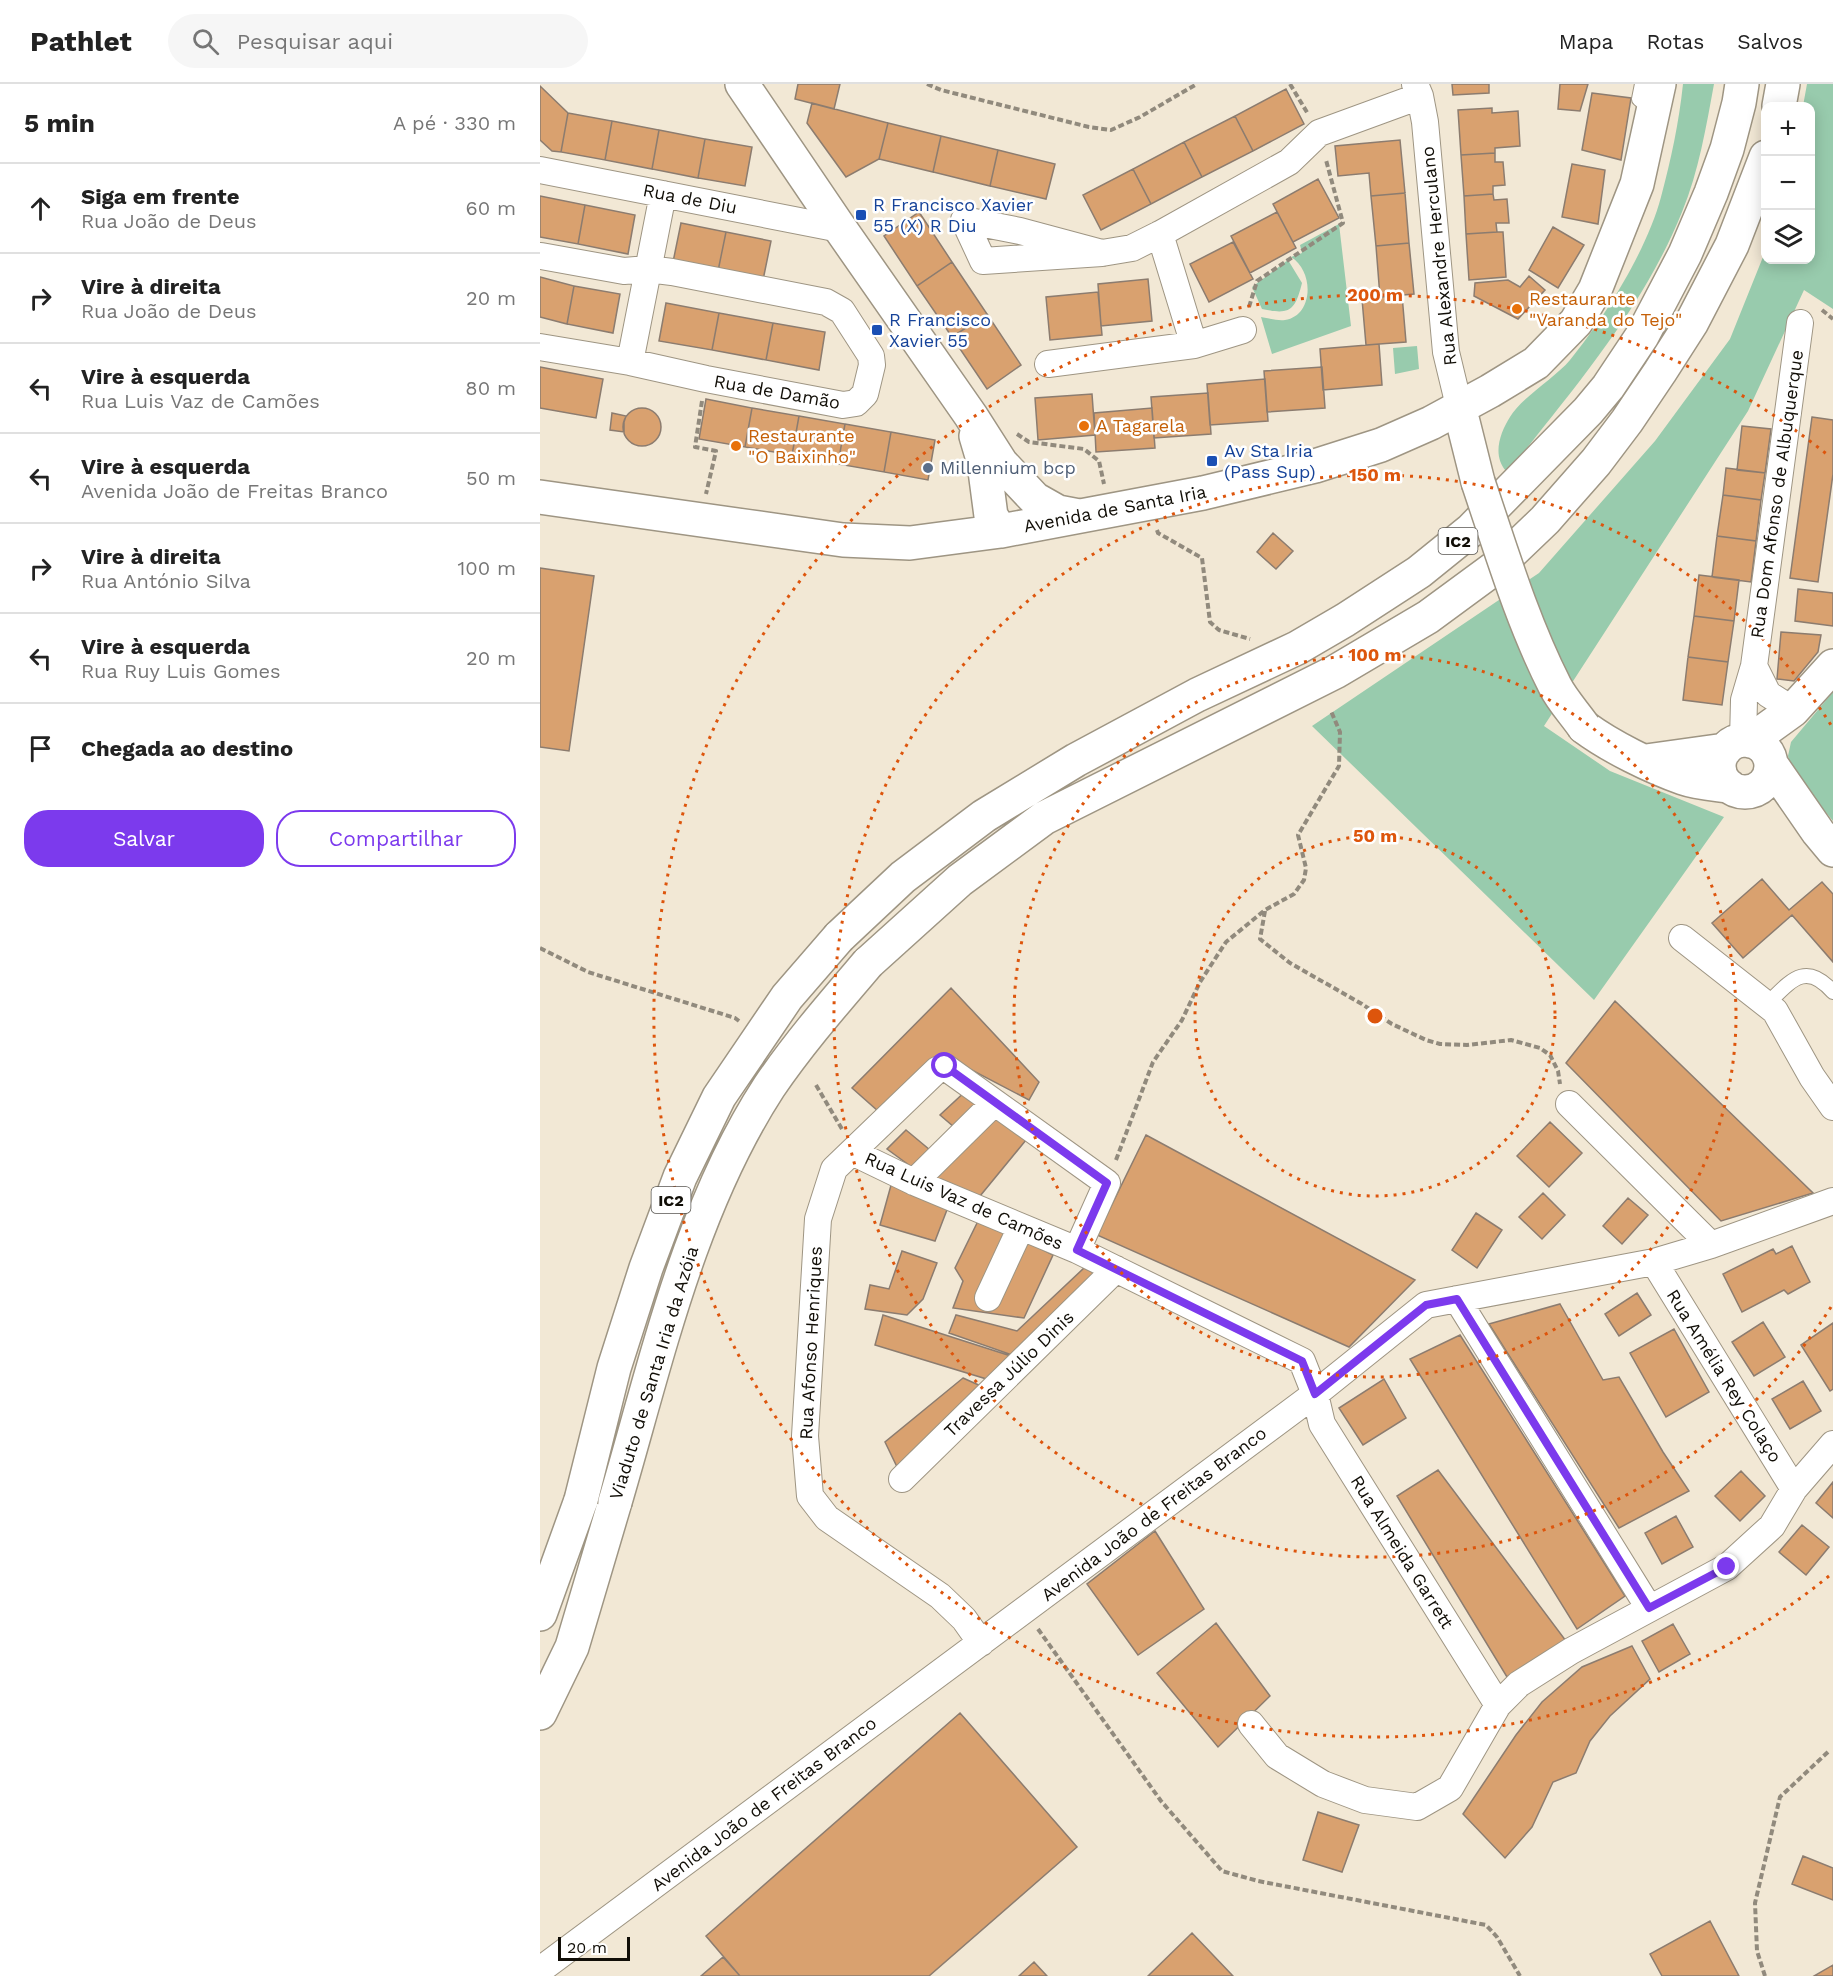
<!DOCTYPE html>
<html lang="pt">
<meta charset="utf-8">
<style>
:root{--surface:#fff;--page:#f6f6f6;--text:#222;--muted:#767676;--line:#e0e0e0;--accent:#7c3aed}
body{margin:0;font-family:"Work Sans",sans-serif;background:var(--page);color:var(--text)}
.controls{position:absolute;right:18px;top:18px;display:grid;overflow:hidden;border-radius:12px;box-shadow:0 3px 15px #0003}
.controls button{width:54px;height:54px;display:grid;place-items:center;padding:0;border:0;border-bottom:2px solid var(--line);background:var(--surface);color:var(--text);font:30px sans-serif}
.scale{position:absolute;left:18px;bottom:15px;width:72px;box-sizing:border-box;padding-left:6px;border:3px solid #110e07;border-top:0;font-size:16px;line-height:21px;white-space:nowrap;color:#110e07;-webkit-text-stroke:4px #fff;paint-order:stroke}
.stop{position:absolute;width:18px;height:18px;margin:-14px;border:4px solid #7c3aed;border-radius:50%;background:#fff}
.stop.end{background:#7c3aed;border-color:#fff;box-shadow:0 2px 6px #0008}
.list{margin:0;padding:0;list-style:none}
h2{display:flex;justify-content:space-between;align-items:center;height:78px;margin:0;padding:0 24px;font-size:26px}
h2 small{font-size:20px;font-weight:400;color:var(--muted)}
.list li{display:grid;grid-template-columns:39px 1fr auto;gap:18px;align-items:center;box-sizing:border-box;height:90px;padding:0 24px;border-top:2px solid var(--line)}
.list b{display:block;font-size:22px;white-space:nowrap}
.list p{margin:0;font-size:20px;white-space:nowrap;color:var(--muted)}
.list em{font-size:20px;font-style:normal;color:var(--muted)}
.actions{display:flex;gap:12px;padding:18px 24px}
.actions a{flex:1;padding:14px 0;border:2px solid var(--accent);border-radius:24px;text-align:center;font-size:21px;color:var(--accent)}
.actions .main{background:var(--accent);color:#fff}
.icon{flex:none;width:33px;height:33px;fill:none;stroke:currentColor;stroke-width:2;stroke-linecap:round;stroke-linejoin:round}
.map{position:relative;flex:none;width:1293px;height:1892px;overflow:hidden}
header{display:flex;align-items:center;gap:36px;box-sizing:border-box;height:84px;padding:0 30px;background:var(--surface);border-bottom:2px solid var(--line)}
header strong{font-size:28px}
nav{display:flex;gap:33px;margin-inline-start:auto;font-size:21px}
.search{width:420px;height:54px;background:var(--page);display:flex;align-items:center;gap:15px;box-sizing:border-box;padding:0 21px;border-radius:33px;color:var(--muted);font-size:22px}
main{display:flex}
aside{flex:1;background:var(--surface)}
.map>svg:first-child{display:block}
.green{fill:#98cbad}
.building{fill:#d9a16f;stroke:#8c7c6f;stroke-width:1.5}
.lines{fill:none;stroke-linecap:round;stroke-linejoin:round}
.lane-casing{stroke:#9e9583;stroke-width:16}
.street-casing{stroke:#9e9583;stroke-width:28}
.secondary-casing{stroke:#9e9583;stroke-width:36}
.highway-casing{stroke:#9e9583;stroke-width:36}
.path{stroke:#918a7d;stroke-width:4;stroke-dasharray:6 3;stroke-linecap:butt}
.lane{stroke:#fff;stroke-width:14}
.street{stroke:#fff;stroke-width:26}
.secondary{stroke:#fff;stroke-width:33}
.highway{stroke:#fff;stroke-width:33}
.secondary-bridge-casing{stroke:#9e9583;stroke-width:36;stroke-linecap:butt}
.highway-bridge-casing{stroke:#9e9583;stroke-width:36;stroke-linecap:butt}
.secondary-bridge{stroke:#fff;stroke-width:33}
.highway-bridge{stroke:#fff;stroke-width:33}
.route{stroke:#7c3aed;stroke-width:8}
.ring{fill:none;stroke:#dd550c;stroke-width:3;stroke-dasharray:3 6}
.transit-dot{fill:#1a4fb4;stroke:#fff;stroke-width:2}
.food-dot{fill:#e8710a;stroke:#fff;stroke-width:2}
.service-dot{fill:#5c6f8a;stroke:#fff;stroke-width:2}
.labels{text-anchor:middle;stroke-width:5;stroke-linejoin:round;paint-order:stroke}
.shield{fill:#fff;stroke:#585651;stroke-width:1.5}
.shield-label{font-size:16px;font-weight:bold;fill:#110e07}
.street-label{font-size:18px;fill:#110e07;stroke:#fff}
.transit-label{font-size:18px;fill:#164399;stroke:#fff;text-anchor:start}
.food-label{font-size:18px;fill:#c56008;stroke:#fff;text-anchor:start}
.service-label{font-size:18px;fill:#4e5e75;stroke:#fff;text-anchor:start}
.centre{fill:#dd550c;stroke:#fff;stroke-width:3}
.ring-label{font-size:18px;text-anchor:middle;font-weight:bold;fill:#dd550c;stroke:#fff;stroke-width:5;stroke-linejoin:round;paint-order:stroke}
</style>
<header>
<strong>Pathlet</strong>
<div class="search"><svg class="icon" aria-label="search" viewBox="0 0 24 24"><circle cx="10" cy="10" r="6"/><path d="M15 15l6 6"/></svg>Pesquisar aqui</div>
<nav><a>Mapa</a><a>Rotas</a><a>Salvos</a></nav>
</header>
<main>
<aside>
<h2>5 min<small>A pé · 330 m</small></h2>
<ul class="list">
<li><svg class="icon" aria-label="ahead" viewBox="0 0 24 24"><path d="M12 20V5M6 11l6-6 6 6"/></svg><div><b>Siga em frente</b><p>Rua João de Deus</p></div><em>60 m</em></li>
<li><svg class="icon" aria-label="right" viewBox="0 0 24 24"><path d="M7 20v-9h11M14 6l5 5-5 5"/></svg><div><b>Vire à direita</b><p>Rua João de Deus</p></div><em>20 m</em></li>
<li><svg class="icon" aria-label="left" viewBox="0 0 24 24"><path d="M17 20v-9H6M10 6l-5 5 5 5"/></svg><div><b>Vire à esquerda</b><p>Rua Luis Vaz de Camões</p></div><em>80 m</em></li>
<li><svg class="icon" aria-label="left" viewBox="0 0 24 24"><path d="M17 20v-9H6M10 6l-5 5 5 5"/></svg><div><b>Vire à esquerda</b><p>Avenida João de Freitas Branco</p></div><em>50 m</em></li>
<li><svg class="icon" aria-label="right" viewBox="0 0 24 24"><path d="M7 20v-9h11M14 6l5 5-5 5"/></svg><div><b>Vire à direita</b><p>Rua António Silva</p></div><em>100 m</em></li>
<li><svg class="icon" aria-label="left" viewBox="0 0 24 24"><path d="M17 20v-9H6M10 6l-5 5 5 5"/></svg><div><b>Vire à esquerda</b><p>Rua Ruy Luis Gomes</p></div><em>20 m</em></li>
<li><svg class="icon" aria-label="arrive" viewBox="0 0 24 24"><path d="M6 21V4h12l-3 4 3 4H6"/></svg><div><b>Chegada ao destino</b></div></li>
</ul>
<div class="actions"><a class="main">Salvar</a><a>Compartilhar</a></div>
</aside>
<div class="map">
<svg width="1293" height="1892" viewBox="0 0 1293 1892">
<rect width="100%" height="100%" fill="#f2e8d5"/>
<path class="green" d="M1143,0H1174C1166,43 1159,87 1142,128C1105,220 1040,297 979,374L966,387C952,371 960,349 970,333C981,314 1015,294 1030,276C1065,233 1107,166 1121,113C1131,76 1139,38 1143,0Z
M1267,0H1293V225L1264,206L1208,327L1004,642L1070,687L1184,733L1054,916L772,642L999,489L1115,357L1190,255L1225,168L1226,176H1270V22H1263Z
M799,140L811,242L732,270L721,233C728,234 737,237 745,236C773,232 775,188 751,173L762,169L760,161Z
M748,176L762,199C755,227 750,231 722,225L712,203Z
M877,262L879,285L855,290L853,264Z
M1293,608V737L1252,687L1248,672L1251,658Z"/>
<path class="building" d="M258,0H300L294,25L255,15Z
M912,0H949V9L913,11Z
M1020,0H1048L1040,27L1018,25Z
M0,2L28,29L21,68L12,67L0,56Z
M746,5L764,40L713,67L695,32Z
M1052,9L1091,14L1081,76L1042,66Z
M272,19L348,39L339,75L306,93L267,39Z
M952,24V29L978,27L980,62L955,64V69L921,71L918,26Z
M28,29L72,37L65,76L21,68Z
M695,32L713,67L662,93L644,58Z
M72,37L119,46L112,85L65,76Z
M348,39L401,52L393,88L339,75Z
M119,46L165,55L158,94L112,85Z
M401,52L458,66L450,102L393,88Z
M165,55L212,63L205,102L158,94Z
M860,56L865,109L831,112L829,89L798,92L795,62Z
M644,58L662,93L611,120L593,85Z
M458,66L515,80L506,115L450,102Z
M955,69V78H963L965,101L953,102V110L924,112L921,71Z
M1032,80L1065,86L1058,140L1022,133Z
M593,85L611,120L561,146L543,111Z
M778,95L799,134L753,158L733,120Z
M865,109L869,159L836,162L831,112Z
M953,110L954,116L967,115L969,139H956L957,148L926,150L924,112Z
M0,112L45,121L38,160L0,153Z
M45,121L95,131L88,170L38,160Z
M379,128L412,178L377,202L344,152Z
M737,128L756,164L710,189L691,152Z
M141,139L186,148L178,187L133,178Z
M1013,143L1044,161L1018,204L989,186Z
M186,148L231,157L223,196L178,187Z
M957,148H963L966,193L929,196L926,150Z
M693,158L713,195L669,218L650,180Z
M869,159L874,210L840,213L836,162Z
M412,178L447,230L412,253L377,202Z
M989,192L1005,206L978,235L934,212L935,199L968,196L980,203Z
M0,193L34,202L27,240L0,233Z
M608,195L612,237L561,242L558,200Z
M34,202L80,210L73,249L27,240Z
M558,208L562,251L510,256L506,213Z
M862,211L866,258L826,261L822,215Z
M126,219L179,229L172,266L119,257Z
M179,229L233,239L226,276L172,266Z
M447,230L481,281L447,305L412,253Z
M233,239L285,248L279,286L226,276Z
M839,260L842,301L783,306L780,265Z
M0,283L63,295L56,334L0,324Z
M782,283L785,324L727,328L724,287Z
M725,295L728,337L670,341L667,300Z
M668,309L671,350L614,354L611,313Z
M552,310L555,351L498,356L495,314Z
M166,315L212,324L205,363L159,355Z
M212,324L259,332L252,371L205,363Z
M612,324L615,364L556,368L554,329Z
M83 343a19 19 0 1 1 38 0a19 19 0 1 1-38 0Z
M72,329L86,332L84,338V348L70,346Z
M259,332L305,340L298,380L252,371Z
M1272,333L1293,336V390L1278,498L1250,494Z
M305,340L351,348L344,388L298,380Z
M1202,342L1231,345L1225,389L1197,386Z
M351,348L395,356L388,396L344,388Z
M1186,384L1225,389L1221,416L1183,411Z
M1183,411L1221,416L1216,457L1177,452Z
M733,449L753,467L736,485L717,468Z
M1177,452L1216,457L1211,498L1172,493Z
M0,484L54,492L29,667L0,663Z
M1159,491L1199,496L1194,537L1154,532Z
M1258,505L1293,509V542L1255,537Z
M1154,532L1194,537L1188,578L1148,573Z
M1241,548L1281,551L1278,568L1254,597L1237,595Z
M1148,573L1188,578L1182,621L1143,616Z
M1222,795L1249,826L1282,798L1293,810V878L1252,831L1203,874L1172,839Z
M411,904L499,998L489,1016L403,971L338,1027L312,1004Z
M1075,917L1273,1109L1181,1137L1026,979Z
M428,1005L443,1015L414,1043L400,1031Z
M458,1027L491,1050L440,1112L389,1092Z
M1010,1038L1042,1069L1009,1103L977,1072Z
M366,1046L390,1066L373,1084L347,1065Z
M606,1051L875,1196L809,1263L557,1151Z
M353,1094L410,1118L395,1157L340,1141Z
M1003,1109L1025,1131L1002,1155L979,1133Z
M1088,1114L1108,1131L1082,1160L1063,1142Z
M936,1129L962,1146L937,1184L912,1166Z
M440,1133L513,1171L484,1234L413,1224L423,1197L415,1184Z
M1252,1162L1270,1198L1248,1210L1244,1206L1202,1228L1183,1190L1233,1165L1236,1170Z
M362,1167L397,1179L383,1215L367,1231L325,1225L330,1201L349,1205Z
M544,1184L565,1194L484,1275L409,1249L416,1231L477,1247Z
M1097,1209L1111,1231L1079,1252L1065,1230Z
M1020,1220L1063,1296L1079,1293L1123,1368L1149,1407L1079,1444L949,1240Z
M343,1231L474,1273L463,1300L335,1261Z
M1223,1238L1245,1273L1214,1292L1192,1258Z
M1293,1239V1305L1290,1307L1261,1261Z
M1134,1245L1169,1308L1126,1333L1090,1269Z
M920,1251L1085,1512L1037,1545L870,1275Z
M423,1294L452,1307L360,1389L345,1358Z
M844,1295L866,1334L823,1361L799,1324Z
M1263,1297L1281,1327L1250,1345L1232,1315Z
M898,1386L1026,1557L967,1593L857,1412Z
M1201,1387L1225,1412L1200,1437L1175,1412Z
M1293,1398V1434L1276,1419Z
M1136,1432L1153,1463L1122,1480L1105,1449Z
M1262,1441L1289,1463L1266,1491L1239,1468Z
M615,1447L664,1525L598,1571L547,1500Z
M676,1539L730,1612L678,1663L617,1589Z
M1133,1540L1150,1570L1119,1588L1102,1557Z
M1092,1562L1110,1595L1070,1632L1050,1657L1036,1689L1013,1698L992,1743L965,1774L923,1730L976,1651L1002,1618L1042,1583Z
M420,1629L537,1763L389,1892H200L166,1852Z
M778,1728L819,1741L802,1788L763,1776Z
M1263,1772L1293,1784V1816L1252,1800Z
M1170,1837L1199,1892H1122L1110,1870Z
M652,1849L693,1892H608Z
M183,1873L200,1892H161Z
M494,1878L507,1892H479Z
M1293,1881V1892H1274Z"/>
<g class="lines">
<defs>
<path id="lane" d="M1102,0L1099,15L1109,23
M1227,920C1250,898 1265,876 1293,908"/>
<path id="street" d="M875,0L880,12L885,38L906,268L919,322
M0,86L300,145
M620,150L654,261
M562,169L480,147L424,136L443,177L562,169L592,164L620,150L749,78L779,49L880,12
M0,263L90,278L166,295L303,321L316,319L325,310L332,281L331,272L302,227L286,218L132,188L108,185L84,187L1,172
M90,278L123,110
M508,280L654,261L703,246
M1214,582L1228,610L1253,626
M1203,656L1204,616L1214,582L1260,239
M1142,854L1235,927L1272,993L1293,1023
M1029,1020L1171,1161
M312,1068L374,1098L537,1166L762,1277L775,1310L782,1340L958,1621
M374,1098L454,1019
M1114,1178L1254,1405
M448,1214L481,1143
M917,1215L1109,1524
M362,1395L576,1185
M441,1559L424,1535L400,1512L287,1434L270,1412L265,1352L278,1135L294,1085L397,986L405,983L567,1099L537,1166
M711,1640L737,1672L783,1700L825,1716L877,1723L910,1704L958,1621L979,1600L1031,1567L1187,1483L1232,1442L1254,1405L1293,1360
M0,1886L775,1310L886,1221L1114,1178L1171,1161L1293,1117"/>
<path id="secondary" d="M202,0L297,140L431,332L461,379L495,415L518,428L539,432
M919,322L938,398
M436,352L444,379L451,432L461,447
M0,413L303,456L370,459L461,447L663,409L775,382L841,361L891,339L950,307L996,279L1036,238L1055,206L1097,100L1119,0
M1044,643C1071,663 1112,683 1143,694C1157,699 1174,700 1189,702
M1179 682a26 26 0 1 1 52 0a26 26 0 1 1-52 0Z
M1210,657L1253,626L1293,582
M1106,677L1185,666
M1231,680L1278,748L1293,766"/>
<path id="highway" d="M1239,22L1243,0
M299,853L363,793L444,732L536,676L657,611L757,564L805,536L879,488L931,446L1048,327L1068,303L1102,252L1145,170L1171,109L1187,65L1199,19L1202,0
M328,879L420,796L504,734L795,588L888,533L956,483L1005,436L1056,378L1087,337L1120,288L1152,238L1192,161L1226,73
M0,1530L41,1416
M0,1629L32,1563L75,1418"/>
</defs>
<use href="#lane" class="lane-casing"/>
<use href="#street" class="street-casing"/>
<use href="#secondary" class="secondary-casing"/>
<use href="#highway" class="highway-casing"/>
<path class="path" d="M387,0L401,6L549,43L571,46L600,33L657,0
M750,0L768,30
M709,223L717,197L803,139L786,76
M1282,226L1293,235
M162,317L155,363L176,367L166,410
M477,350L489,358L544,365L559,377L564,400
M617,446L618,449L662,474L670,538L679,546L710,555
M725,827L720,855L750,879L822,920L852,940L886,956L900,960L927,961L971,956L1000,964L1010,971L1018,987L1020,1000
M0,864L48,888L195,934L199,937
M276,1001L302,1045
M576,1076L613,978L642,936L660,898L686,858L725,826L754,810L764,796L766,784L758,751L799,682L800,648L791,627
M498,1545L621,1717L682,1787L718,1797L946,1841L957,1853L980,1892
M1225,1892L1217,1867L1215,1819L1240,1713L1289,1667"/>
<use href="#lane" class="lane"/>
<use href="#street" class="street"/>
<use href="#secondary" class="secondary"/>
<use href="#highway" class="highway"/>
<defs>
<path id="secondary-bridge" d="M938,398C961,466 982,537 1015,602C1022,616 1035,630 1044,643"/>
<path id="highway-bridge" d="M41,1416L74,1284L106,1184L140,1093L179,1013L247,913L299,853
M75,1418C116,1279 149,1126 229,1003C259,959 293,920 328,879"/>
</defs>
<use href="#secondary-bridge" class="secondary-bridge-casing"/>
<use href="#highway-bridge" class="highway-bridge-casing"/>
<use href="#secondary-bridge" class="secondary-bridge"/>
<use href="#highway-bridge" class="highway-bridge"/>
</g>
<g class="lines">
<path class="route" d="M405,982L567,1099L537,1166L762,1277L775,1310L886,1221L917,1215L1109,1524L1187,1483"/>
</g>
<g class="ring">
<circle cx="835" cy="932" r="180"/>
<circle cx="835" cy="932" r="361"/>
<path d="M1291 1223A541 541 0 1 1 1291 641"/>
<path d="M1289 1492A721 721 0 1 1 1289 372"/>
</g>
<g class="transit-dot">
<rect x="315" y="125" width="12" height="12" rx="3"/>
<rect x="331" y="240" width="12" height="12" rx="3"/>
<rect x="666" y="371" width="12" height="12" rx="3"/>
</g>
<g class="food-dot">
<circle cx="977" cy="225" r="6"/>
<circle cx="544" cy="342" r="6"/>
<circle cx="196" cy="362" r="6"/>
</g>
<circle class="service-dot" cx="388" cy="384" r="6"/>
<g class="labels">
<g class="shield">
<rect x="898.5" y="444" width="39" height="26" rx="4.5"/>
<rect x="111.5" y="1103" width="39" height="26" rx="4.5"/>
</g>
<g class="shield-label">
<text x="918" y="463">IC2</text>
<text x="131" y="1122">IC2</text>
</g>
<g class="street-label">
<text transform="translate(150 115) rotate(11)" y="6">Rua de Diu</text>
<text transform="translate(899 172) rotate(-96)" y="6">Rua Alexandre Herculano</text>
<text transform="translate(237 308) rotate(10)" y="6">Rua de Damão</text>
<text transform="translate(1237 410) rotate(-82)" y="6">Rua Dom Afonso de Albuquerque</text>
<text transform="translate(575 425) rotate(-11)" y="6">Avenida de Santa Iria</text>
<text transform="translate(424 1117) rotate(24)" y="6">Rua Luis Vaz de Camões</text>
<text transform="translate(271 1259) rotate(-87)" y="6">Rua Afonso Henriques</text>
<text transform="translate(114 1289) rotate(-73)" y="6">Viaduto de Santa Iria da Azóia</text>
<text transform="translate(469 1290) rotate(-44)" y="6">Travessa Júlio Dinis</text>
<text transform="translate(1184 1292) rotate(58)" y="6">Rua Amélia Rey Colaço</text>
<text transform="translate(614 1430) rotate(-37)" y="6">Avenida João de Freitas Branco</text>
<text transform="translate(862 1468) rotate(58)" y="6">Rua Almeida Garrett</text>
<text transform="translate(224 1720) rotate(-37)" y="6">Avenida João de Freitas Branco</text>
</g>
<g class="transit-label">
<text x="333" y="127">R Francisco Xavier<tspan x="333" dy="21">55 (X) R Diu</tspan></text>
<text x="349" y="242">R Francisco<tspan x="349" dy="21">Xavier 55</tspan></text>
<text x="684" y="373">Av Sta Iria<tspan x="684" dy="21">(Pass Sup)</tspan></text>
</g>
<g class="food-label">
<text x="989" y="221">Restaurante<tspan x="989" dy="21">"Varanda do Tejo"</tspan></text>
<text x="556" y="348">A Tagarela</text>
<text x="208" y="358">Restaurante<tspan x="208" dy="21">"O Baixinho"</tspan></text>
</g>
<g class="service-label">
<text x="400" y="390">Millennium bcp</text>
</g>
</g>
<circle cx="835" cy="932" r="9" class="centre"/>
<g class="ring-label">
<text x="835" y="217">200 m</text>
<text x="835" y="397">150 m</text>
<text x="835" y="577">100 m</text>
<text x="835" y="758">50 m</text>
</g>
</svg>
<div class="controls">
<button>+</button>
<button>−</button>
<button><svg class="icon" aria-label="layers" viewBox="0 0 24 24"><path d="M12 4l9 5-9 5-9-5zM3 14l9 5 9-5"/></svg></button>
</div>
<div class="scale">20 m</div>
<div class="stop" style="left:405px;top:982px"></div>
<div class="stop end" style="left:1187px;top:1483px"></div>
</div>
</main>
